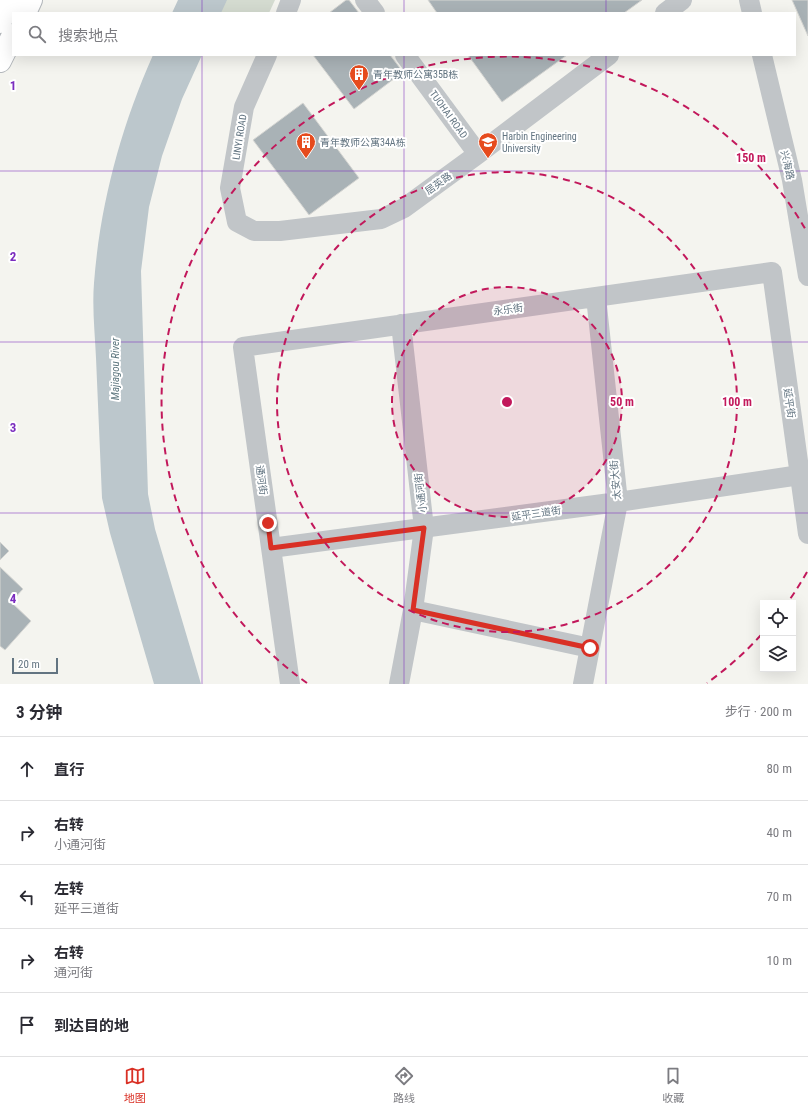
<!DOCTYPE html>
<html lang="zh">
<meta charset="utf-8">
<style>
:root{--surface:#fff;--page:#f2f2f3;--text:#2b2b33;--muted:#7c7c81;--line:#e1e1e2;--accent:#d93025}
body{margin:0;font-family:"Roboto Condensed","Noto Sans SC",sans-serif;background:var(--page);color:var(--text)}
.controls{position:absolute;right:12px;bottom:12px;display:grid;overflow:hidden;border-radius:0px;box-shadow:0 4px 16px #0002}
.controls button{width:36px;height:36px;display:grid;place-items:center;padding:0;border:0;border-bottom:1px solid var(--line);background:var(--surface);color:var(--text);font:20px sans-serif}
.scale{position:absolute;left:12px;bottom:10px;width:46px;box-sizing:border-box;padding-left:4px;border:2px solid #627481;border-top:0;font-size:11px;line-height:14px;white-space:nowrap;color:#627481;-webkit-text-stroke:3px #fff;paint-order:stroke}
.stop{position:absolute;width:12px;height:12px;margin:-9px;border:3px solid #d93025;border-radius:50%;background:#fff}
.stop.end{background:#d93025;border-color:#fff;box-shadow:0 1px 4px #0008}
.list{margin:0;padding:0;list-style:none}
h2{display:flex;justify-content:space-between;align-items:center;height:52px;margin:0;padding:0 16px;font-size:17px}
h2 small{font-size:13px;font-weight:400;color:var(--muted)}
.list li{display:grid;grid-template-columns:26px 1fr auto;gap:12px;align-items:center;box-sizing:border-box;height:64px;padding:0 16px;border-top:1px solid var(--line)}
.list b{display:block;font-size:15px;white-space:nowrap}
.list p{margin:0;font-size:13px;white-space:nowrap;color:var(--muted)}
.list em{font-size:13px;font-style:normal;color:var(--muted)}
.icon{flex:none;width:22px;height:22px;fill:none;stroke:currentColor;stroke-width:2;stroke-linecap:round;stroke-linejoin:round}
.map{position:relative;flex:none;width:808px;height:684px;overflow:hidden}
.search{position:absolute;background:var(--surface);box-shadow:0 4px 16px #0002;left:12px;right:12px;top:12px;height:44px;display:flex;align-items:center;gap:10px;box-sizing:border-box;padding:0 14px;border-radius:0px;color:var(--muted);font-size:15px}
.sheet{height:372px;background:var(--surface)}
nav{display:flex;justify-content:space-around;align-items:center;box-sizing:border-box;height:56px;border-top:1px solid var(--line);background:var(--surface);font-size:11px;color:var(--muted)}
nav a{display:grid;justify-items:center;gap:2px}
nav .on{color:var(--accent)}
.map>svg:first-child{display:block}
.green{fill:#d4dbd0}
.water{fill:#bcc7cc}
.building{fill:#a9b2b6;stroke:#d5d5d2}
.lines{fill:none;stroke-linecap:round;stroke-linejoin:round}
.major-casing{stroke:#b4b8bc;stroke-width:24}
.minor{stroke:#c1c5c8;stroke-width:20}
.major{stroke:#fff;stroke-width:22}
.route{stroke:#d93025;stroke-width:5}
.grid{fill:none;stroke:#7b2cbf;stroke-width:1;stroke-opacity:0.55}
.ring{fill:none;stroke:#c2185b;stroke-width:2;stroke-dasharray:7 5}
.labels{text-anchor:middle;stroke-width:4;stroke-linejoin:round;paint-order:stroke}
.poi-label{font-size:10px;fill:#627481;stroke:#fff;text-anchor:start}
.street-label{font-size:10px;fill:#627481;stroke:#fff}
.water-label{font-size:11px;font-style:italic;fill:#5e777f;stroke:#fff}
.grid-label{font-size:13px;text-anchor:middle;font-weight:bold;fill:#7b2cbf;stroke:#fff;stroke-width:4;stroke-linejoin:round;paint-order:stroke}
.centre{fill:#c2185b;stroke:#fff;stroke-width:2}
.ring-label{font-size:12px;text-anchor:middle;font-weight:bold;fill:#c2185b;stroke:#fff;stroke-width:4;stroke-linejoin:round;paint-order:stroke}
</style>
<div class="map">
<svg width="808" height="684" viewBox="0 0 808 684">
<rect width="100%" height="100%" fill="#f4f4ef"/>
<path class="green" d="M178,0H275L269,13H205Z"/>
<path class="water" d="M178,0H227L221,13H172Z
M153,55H202L182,99L162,156L149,207L141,271L148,494L155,529L201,684H154L110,533L102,498C100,451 98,405 96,358C95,334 92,308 94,283C100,204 121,127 153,55Z"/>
<path class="building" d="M346,0H349L359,13H329Z
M428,0H642L624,13H437Z
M792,0H808V36Z
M313,55H390L403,72L354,109Z
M468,55H567L502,102Z
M303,103L359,178L309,215L253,140Z
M0,542L9,551L0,560Z
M0,567L23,589L11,602L31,621L5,650L0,646Z"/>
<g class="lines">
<defs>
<path id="major" d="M25,13L31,0
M0,22L12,0
M0,61L13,35"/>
</defs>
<use href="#major" class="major-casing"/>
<path class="minor" d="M365,0L375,13
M749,0L752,13
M286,13L291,0
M665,13L682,0
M267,55L244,107L230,188L237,222L254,231H280L381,219L404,208L478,154L609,55
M405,55L478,154
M762,55L792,180L808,276
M271,548L618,502L800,475
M413,610L590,648
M290,684L243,347L772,272L808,534
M399,684L413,610L424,528L401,324
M583,684L618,502L596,297"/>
<use href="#major" class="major"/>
</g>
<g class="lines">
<path class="route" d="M268,523L271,548L424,528L413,610L590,648"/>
</g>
<path class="grid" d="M202,0V13M404,0V13M606,0V13M202,55V684M404,55V684M606,55V684M0,171H808M0,342H808M0,513H808"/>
<circle cx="507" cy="402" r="115" fill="#c2185b" fill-opacity=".12"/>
<g class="ring">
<circle cx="507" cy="402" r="115"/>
<circle cx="507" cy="402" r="230"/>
<path d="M807 572A345 345 0 0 1 788 602M761 635A345 345 0 0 1 707 683M307 683A345 345 0 1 1 807 232"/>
</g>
<defs>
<symbol id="building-pin" viewBox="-11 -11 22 30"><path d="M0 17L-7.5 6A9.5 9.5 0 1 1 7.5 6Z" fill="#e64b1d" stroke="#fff"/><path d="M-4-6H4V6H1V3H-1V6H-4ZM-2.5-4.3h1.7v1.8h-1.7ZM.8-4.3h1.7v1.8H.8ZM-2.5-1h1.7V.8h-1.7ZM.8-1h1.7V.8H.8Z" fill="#fff"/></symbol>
<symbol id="university-pin" viewBox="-11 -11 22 30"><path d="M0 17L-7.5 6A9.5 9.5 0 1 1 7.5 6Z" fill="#e64b1d" stroke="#fff"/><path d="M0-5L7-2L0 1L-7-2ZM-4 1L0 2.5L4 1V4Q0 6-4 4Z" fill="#fff"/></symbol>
</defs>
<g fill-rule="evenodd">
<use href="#building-pin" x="348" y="63" width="22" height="30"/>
<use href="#building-pin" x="295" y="131" width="22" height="30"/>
<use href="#university-pin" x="477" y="131" width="22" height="30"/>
</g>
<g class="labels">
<g class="poi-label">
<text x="373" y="78">青年教师公寓35B栋</text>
<text x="502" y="140">Harbin Engineering<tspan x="502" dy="12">University</tspan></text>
<text x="320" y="146">青年教师公寓34A栋</text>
</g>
<g class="street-label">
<text transform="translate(449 114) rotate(54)" y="4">TUOHAI ROAD</text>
<text transform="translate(239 137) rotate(-81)" y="4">LINYI ROAD</text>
<text transform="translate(788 165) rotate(77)" y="4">兴海路</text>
<text transform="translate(438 183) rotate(-36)" y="4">居英路</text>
<text transform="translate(508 309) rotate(-8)" y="4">永乐街</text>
<text transform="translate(790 403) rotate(82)" y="4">延平街</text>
<text transform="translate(262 480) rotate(82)" y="4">通河街</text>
<text transform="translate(615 480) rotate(-95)" y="4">太安大街</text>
<text transform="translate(420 493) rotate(-97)" y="4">小通河街</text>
<text transform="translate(536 513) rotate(-8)" y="4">延平三道街</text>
</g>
<g class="water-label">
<text transform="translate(115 369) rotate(-90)" y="4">Majiagou River</text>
</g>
</g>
<g class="grid-label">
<text x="13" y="90">1</text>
<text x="13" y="261">2</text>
<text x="13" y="432">3</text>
<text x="13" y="603">4</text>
</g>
<circle cx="507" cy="402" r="6" class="centre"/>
<g class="ring-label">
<text x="751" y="162">150 m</text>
<text x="622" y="406">50 m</text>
<text x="737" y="406">100 m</text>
</g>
</svg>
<div class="controls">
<button><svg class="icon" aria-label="locate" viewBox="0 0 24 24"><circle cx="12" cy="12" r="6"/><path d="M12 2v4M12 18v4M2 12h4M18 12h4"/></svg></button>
<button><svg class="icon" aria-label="layers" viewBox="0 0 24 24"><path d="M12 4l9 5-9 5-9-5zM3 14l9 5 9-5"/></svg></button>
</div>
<div class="scale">20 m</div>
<div class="stop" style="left:590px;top:648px"></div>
<div class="stop end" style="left:268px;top:523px"></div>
<div class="search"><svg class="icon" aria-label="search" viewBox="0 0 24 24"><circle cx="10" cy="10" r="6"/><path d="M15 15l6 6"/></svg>搜索地点</div>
</div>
<section class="sheet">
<h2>3 分钟<small>步行 · 200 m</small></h2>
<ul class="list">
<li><svg class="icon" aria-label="ahead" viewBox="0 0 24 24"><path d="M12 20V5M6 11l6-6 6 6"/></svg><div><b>直行</b></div><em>80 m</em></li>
<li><svg class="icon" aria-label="right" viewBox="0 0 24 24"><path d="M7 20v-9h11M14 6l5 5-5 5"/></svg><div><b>右转</b><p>小通河街</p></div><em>40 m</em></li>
<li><svg class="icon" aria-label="left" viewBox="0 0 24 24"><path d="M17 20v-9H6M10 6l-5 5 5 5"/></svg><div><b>左转</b><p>延平三道街</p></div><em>70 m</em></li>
<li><svg class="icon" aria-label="right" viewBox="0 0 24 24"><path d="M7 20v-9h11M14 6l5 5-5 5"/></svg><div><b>右转</b><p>通河街</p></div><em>10 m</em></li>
<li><svg class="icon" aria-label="arrive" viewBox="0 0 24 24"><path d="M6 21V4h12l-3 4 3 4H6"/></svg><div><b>到达目的地</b></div></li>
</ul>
</section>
<nav>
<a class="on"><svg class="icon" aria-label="map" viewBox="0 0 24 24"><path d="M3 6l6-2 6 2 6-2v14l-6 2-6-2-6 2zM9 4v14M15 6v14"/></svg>地图</a>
<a><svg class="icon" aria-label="directions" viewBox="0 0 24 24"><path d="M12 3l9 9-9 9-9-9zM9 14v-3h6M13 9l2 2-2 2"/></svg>路线</a>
<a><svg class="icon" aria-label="saved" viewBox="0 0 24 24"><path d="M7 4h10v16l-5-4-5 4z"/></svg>收藏</a>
</nav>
